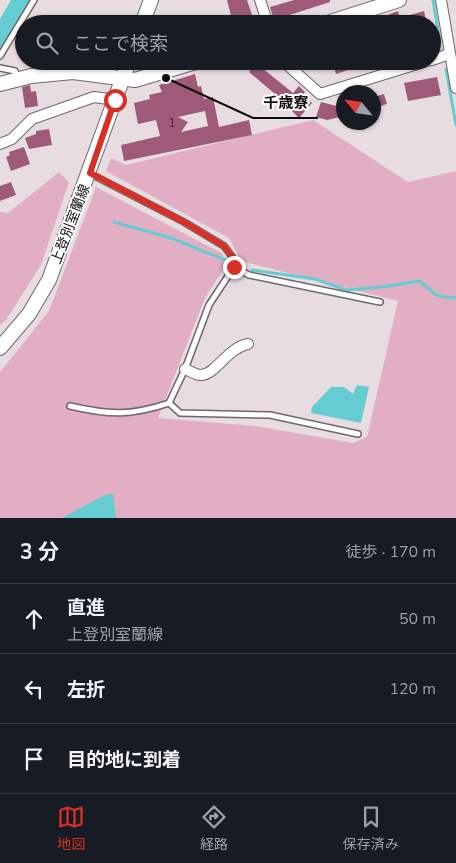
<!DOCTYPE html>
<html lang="ja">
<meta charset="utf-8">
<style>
:root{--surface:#171b24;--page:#242831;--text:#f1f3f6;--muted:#9ea1a6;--line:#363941;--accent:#d93025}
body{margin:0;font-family:"Nunito Sans","Noto Sans JP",sans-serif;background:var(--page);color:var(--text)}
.compass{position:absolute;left:336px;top:85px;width:45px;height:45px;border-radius:50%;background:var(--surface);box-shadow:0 1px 4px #0004;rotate:299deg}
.stop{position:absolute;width:15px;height:15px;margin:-11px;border:4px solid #d93025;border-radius:50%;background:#fff}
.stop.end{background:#d93025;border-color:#fff;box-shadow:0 1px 5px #0008}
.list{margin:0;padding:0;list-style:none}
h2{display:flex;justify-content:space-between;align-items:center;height:65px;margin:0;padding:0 20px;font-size:21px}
h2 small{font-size:16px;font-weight:400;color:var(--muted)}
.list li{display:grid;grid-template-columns:32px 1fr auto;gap:15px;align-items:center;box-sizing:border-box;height:70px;padding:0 20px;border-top:1px solid var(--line)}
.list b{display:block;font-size:19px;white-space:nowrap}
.list p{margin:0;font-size:16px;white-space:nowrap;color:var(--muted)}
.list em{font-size:16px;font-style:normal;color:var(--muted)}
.icon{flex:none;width:28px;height:28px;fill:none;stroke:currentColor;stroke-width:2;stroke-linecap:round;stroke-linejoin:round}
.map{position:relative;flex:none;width:456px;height:518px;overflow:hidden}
.search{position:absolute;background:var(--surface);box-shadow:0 1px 4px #0004;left:15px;right:15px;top:15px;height:55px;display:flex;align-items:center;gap:12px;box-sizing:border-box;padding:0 18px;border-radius:28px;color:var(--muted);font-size:19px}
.sheet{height:275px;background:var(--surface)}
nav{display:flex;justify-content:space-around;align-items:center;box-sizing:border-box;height:70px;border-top:1px solid var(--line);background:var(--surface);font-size:14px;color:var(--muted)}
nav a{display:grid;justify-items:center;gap:2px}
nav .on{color:var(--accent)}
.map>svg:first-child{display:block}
.green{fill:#e2aec3}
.water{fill:#65ccd1}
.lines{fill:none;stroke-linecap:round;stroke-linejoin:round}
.stream{stroke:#65ccd1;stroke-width:3}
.river{stroke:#65ccd1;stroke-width:19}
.building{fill:#9e5a78;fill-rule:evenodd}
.lane-casing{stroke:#70676b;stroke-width:8}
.street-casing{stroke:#70676b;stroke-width:12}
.secondary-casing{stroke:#70676b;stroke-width:16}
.lane{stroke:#fff;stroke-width:5}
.street{stroke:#fff;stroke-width:10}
.secondary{stroke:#fff;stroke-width:14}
.route{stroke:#d93025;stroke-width:6}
.labels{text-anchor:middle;stroke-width:4;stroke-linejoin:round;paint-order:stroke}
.number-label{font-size:11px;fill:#321f27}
.street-label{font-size:14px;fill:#0e0b0c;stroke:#fff}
.leader{fill:none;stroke:#0e0b0c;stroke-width:2}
.callout-dot{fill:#0e0b0c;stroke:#fff;stroke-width:2}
.callout-label{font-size:15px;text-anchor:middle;font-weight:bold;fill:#0e0b0c;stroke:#fff;stroke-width:4;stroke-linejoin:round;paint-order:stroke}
</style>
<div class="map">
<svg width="456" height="518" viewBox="0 0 456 518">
<rect width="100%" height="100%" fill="#e7dde0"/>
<path class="green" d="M313,120L408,182L456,171V518H0V372L49,311L96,187L223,254L224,268L205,298L158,418L255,426L353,443L367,437L398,301L241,261L229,238L106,171L111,158L126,165Z
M59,172L69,182L41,265L6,320L0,325V212L8,213Z"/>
<path class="water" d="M357,385L369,387L361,423L311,413L312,407L331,387H344L353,394Z
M113,494L116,518H62L105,495Z"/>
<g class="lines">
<path class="stream" d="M433,0L440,42
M446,69L456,125
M114,222L171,238L228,261
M252,270L315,279L346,290L383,287L419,281L438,296L456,298"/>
<path class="river" d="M0,38L22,0"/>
</g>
<path class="building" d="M227,0H247L255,24H233Z
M294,0H330V2L274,20L270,7Z
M398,11L400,18L424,11L427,24H363Z
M332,61H369V63L336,74Z
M256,63L293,93L299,86L305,92L303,95L312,103L299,118L292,111L293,109L249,72Z
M195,74L198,87L201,86L204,99L213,97L219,127L249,120L252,135L124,161L121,145L160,136L156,120L138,124L134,103L150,99L149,95L162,92L159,85ZM205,111L208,126L181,132L188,122L178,117Z
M437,77L441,95L408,101L404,83Z
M30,85L31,92L36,91L38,106L25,108L22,87Z
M384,94L387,104L374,108V97Z
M321,102L344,108V116L327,120L316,117Z
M49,129L52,145L29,149L25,138L36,134V131Z
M24,147L30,164L11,171L6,157L10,155L9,152Z
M11,182L16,195L0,201V186Z"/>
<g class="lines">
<defs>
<path id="lane" d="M0,56L34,0
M0,68L15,71L18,78
M89,173L184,222L224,246L233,258L234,267L249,275L380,302
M234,267L209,305L185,369L169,403L180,413L270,415L358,434
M70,406C109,415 131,416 169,403"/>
<path id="street" d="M260,0L268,24
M441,0L456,88
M432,60L449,54
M283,61L320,94L427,61
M0,144L12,139L32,119L94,97L115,100
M185,369C190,371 196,375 200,375C215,376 227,348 248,344"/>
<path id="secondary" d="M142,24L151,0
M324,24L399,0
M0,84L31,76L73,72L135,80L199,61
M0,348L29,314L49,280L129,61"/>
</defs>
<use href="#lane" class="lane-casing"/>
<use href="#street" class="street-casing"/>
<use href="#secondary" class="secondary-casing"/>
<use href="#lane" class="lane"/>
<use href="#street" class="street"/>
<use href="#secondary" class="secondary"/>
</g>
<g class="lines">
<path class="route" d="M115,100L90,173L184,222L224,246L233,258L234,267"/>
</g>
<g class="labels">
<g class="number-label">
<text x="172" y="127">1</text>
</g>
<g class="street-label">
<text transform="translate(70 224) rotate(-69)" y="5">上登別室蘭線</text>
</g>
</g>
<path class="leader" d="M166 78L253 118H318"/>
<circle class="callout-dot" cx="166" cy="78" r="5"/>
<g class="callout-label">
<text x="286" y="108">千歳寮</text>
</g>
</svg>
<svg class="compass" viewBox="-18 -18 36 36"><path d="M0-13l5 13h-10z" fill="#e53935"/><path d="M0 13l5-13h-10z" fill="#9ea1a6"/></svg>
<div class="stop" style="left:115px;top:100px"></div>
<div class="stop end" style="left:234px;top:267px"></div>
<div class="search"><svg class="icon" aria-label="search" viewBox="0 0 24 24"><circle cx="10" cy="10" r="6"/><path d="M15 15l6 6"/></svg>ここで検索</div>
</div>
<section class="sheet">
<h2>3 分<small>徒歩 · 170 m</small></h2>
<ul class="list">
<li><svg class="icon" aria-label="ahead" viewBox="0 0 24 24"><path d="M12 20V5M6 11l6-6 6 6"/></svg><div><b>直進</b><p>上登別室蘭線</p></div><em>50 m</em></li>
<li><svg class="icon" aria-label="left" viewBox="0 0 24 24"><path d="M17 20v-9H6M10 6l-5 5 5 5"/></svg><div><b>左折</b></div><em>120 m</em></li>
<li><svg class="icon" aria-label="arrive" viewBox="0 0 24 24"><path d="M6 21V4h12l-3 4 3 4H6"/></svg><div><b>目的地に到着</b></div></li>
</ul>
</section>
<nav>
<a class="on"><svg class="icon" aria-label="map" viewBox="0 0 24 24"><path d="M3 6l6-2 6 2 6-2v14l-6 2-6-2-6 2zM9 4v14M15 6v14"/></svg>地図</a>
<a><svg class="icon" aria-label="directions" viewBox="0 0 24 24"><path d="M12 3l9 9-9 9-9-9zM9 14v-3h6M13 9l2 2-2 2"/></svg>経路</a>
<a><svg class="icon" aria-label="saved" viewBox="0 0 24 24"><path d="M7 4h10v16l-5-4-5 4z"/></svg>保存済み</a>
</nav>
